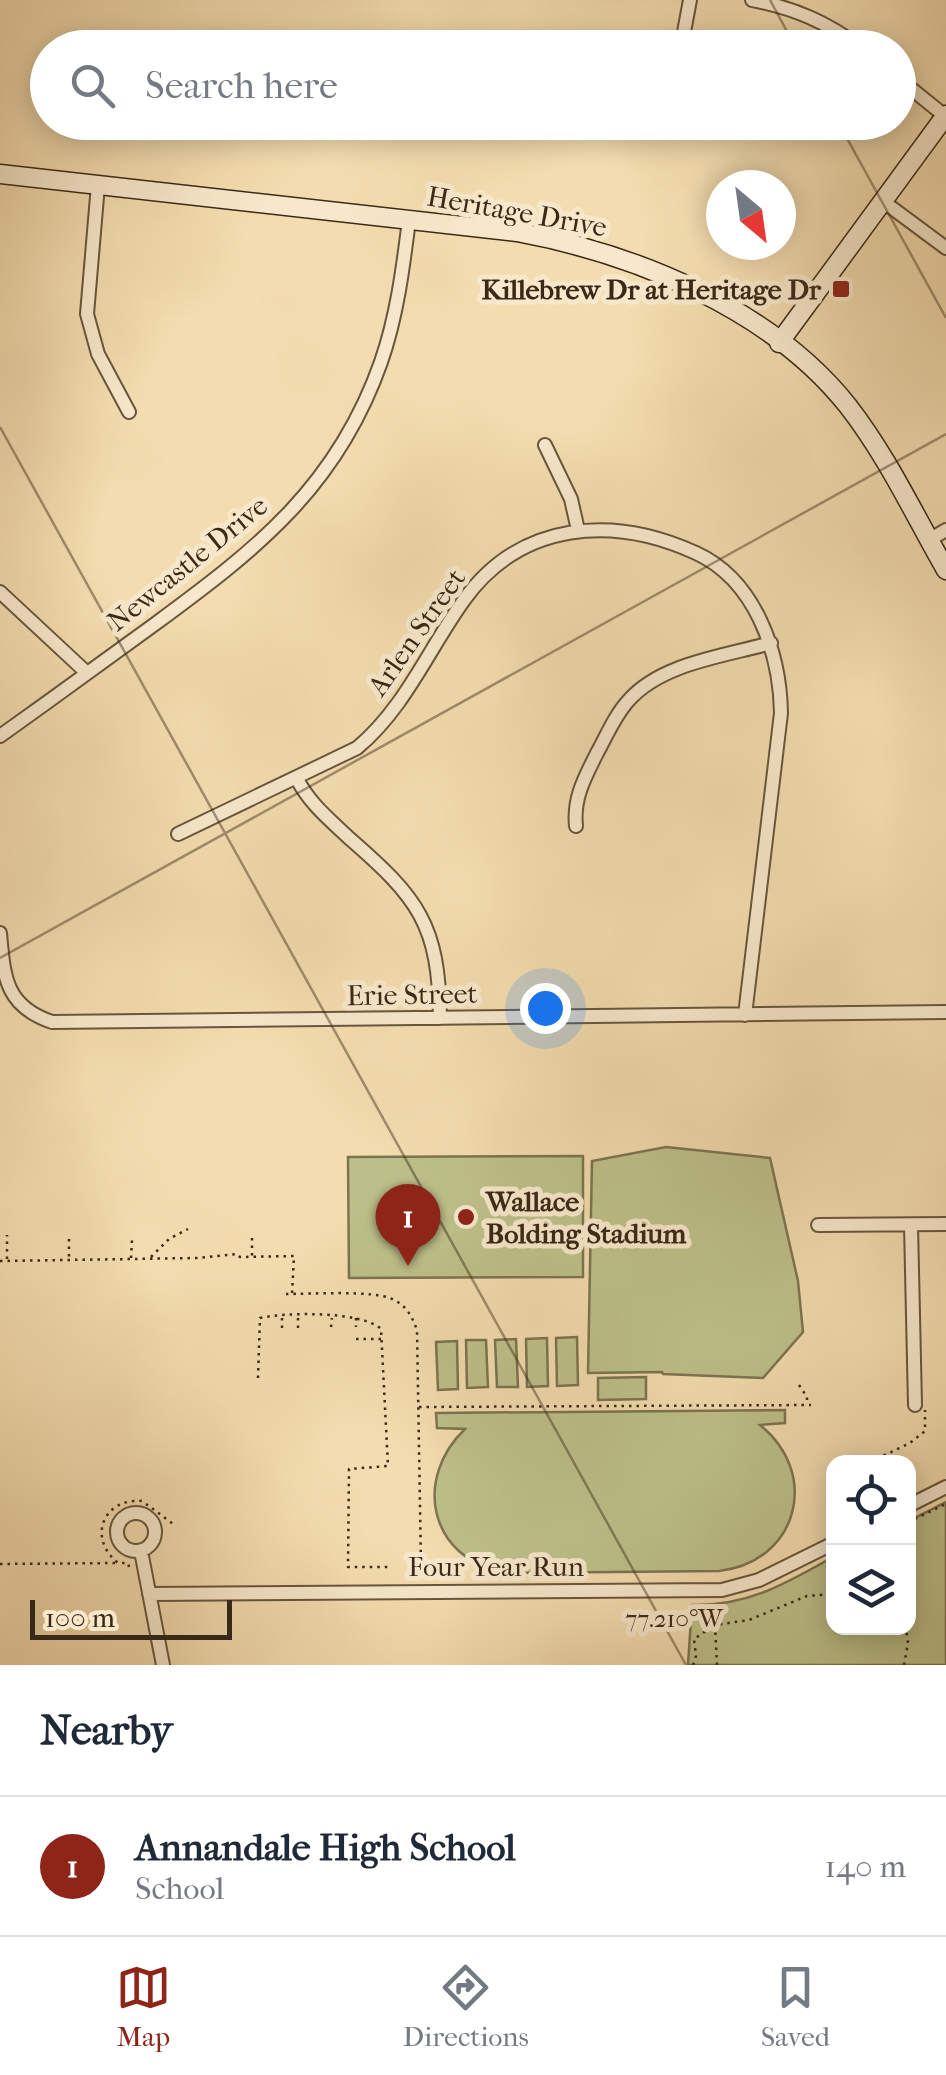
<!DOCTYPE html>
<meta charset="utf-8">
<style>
:root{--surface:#fff;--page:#f6f6f7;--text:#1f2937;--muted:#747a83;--line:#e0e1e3;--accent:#8f2418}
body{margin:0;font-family:"IM FELL French Canon",serif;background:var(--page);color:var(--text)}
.controls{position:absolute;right:30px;bottom:30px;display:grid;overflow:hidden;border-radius:20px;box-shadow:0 5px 25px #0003}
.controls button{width:90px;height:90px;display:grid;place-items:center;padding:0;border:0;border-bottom:2px solid var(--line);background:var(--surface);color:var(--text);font:50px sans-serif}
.compass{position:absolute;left:706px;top:170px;width:90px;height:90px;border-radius:50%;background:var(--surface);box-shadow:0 5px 25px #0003;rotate:151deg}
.scale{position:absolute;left:30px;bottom:25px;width:202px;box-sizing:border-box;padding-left:10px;border:5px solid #3a2917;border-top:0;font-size:28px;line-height:35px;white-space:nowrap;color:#3a2917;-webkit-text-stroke:8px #f7e8cb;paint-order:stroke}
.you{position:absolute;left:545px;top:1008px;width:35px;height:35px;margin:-25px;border:8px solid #fff;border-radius:50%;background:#1a73e8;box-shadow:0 0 0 15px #1a73e833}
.badge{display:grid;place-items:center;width:65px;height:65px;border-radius:50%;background:var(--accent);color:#fff;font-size:32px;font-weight:700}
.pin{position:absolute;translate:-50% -82px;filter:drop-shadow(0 2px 5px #0008)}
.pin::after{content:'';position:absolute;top:52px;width:35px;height:30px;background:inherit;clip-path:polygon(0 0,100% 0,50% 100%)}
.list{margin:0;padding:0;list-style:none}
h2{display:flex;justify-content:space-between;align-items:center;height:130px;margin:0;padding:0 40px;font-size:42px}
h2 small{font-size:32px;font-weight:400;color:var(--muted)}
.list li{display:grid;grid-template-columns:65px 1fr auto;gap:30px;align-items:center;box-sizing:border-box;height:140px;padding:0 40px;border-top:2px solid var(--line)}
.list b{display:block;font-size:38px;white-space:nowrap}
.list p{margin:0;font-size:32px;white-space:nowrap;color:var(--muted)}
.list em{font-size:32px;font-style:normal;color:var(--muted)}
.icon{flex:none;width:55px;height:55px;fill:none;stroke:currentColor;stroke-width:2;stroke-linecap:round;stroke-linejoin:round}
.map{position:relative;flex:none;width:946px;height:1665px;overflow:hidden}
.search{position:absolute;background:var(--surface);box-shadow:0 5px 25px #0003;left:30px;right:30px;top:30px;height:110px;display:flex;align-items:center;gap:25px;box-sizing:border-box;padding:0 35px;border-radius:55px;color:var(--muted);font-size:38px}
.sheet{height:270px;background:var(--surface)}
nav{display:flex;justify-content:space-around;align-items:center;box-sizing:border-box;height:140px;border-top:2px solid var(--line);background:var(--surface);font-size:28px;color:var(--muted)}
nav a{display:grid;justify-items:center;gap:5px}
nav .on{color:var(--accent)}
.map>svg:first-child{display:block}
.green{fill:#bdc08a;stroke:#7c7450;stroke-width:2.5}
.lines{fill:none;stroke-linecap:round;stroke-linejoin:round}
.street-casing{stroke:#68563d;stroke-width:16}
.secondary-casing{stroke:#3a2917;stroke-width:21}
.path{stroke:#3a2917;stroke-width:2.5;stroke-dasharray:2.5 5;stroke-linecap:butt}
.street{stroke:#f7e8cb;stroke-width:12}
.secondary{stroke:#f7e8cb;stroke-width:18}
.ticks{fill:none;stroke:#3a2917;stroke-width:2.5;stroke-opacity:0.45}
.poi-dot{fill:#8f2418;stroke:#f7e8cb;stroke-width:4}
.labels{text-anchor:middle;stroke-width:10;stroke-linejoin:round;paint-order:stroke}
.street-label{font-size:28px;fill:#3a2917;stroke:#f7e8cb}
.poi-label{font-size:28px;font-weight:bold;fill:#3a2917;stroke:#f7e8cb;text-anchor:end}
.ticks-label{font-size:25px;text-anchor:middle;fill:#3a2917;stroke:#f7e8cb;stroke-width:10;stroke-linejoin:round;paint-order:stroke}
</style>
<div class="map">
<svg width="946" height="1665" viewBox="0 0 946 1665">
<rect width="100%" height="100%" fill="#f3dcaf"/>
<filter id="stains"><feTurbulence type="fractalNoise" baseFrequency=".002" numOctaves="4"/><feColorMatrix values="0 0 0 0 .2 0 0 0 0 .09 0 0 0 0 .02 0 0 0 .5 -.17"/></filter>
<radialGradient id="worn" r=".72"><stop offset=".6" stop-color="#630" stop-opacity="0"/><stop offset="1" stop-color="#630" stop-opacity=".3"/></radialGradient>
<path class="green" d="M666,1147L770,1158L798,1281L803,1332L763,1378L663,1374L662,1372L588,1373L592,1161Z
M583,1156V1277L349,1278L348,1157Z
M577,1337L578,1385L557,1386L556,1338Z
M547,1338L548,1386L527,1387L526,1339Z
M516,1339L518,1387H497L495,1340Z
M466,1340H486L488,1387L467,1388Z
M457,1341L458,1389L438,1390L436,1342Z
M646,1377V1399L598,1400V1378Z
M785,1410V1423L760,1425C821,1474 798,1562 719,1571L503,1573C429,1557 413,1479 465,1429L437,1428L436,1413Z
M946,1502V1665H688L692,1605C748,1606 785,1584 833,1557L834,1628H908L909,1521Z"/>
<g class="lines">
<defs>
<path id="street" d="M752,0C794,8 827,22 861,48
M681,48L690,0
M898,78L945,116
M98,185L87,314L98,354L129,412
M884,202L946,248
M545,445L571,499L578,530
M929,540L946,530
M0,592L87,673
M0,736C52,699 104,661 155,624C257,549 337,487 381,362C397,316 403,268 409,220
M297,779C310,804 329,819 349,838C418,898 439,924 440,1018
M576,826C573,798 585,777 597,753C607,735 615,715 629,700C662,663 725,656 771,643
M178,834L357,748C405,708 428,650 464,600C521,521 613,515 696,553C755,580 780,652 781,713L745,1015
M0,933C4,977 5,1006 52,1022L946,1012
M818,1225L946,1224
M911,1225L915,1405
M908,1506L946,1487
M117 1532a19 19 0 1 1 38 0a19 19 0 1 1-38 0Z
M141,1551L163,1665
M149,1594L722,1590L759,1580L834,1543"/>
<path id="secondary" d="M0,174L517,232C636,254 771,309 848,406C887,456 915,516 946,570
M779,343L946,115"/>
</defs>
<use href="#street" class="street-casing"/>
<use href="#secondary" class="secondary-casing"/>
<path class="path" d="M252,1238V1257
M69,1239V1258
M151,1257L169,1239L188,1229
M131,1258L132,1240
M7,1259V1235
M0,1261L197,1258L237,1254L240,1257L294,1256L292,1294
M286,1294C309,1294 375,1290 392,1299C406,1305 412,1316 417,1330L421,1565L429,1576L435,1578
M298,1318V1328
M356,1318V1327
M331,1327L332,1318
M282,1328V1318
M356,1339H383
M258,1378L260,1318C286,1312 362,1311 381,1329L388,1466L349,1469L348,1567H389
M799,1385L807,1397V1405
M419,1407L811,1405
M870,1462L910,1443L925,1431V1410
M908,1522L946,1504
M0,1564L116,1563
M129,1567L128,1563H118C87,1538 103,1498 142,1501L176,1526
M693,1665L696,1656L694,1639L715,1625
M717,1665L715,1625L749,1620L807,1596L834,1594
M904,1665L908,1643L906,1628"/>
<use href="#street" class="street"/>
<use href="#secondary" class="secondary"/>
</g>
<path class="ticks" d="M770,0L796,48M838,122L946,318M0,427L686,1665M0,958L946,434"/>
<g class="poi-dot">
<rect x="831" y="279" width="20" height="20" rx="5"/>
<circle cx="466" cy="1217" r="10"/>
</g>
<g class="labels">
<g class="street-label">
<text transform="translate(517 211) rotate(10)" y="10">Heritage Drive</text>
<text transform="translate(187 563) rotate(-39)" y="10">Newcastle Drive</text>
<text transform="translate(416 632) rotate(-55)" y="10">Arlen Street</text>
<text transform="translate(412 994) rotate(-1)" y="10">Erie Street</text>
<text x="496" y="1576">Four Year Run</text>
</g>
<g class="poi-label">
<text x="821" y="299">Killebrew Dr at Heritage Dr</text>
<text x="486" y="1211" text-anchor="start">Wallace<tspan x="486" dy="32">Bolding Stadium</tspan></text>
</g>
</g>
<g class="ticks-label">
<text x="674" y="1627">77.210°W</text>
</g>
<rect width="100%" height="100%" filter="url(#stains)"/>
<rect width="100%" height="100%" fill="url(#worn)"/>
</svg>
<div class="controls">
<button><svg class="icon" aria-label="locate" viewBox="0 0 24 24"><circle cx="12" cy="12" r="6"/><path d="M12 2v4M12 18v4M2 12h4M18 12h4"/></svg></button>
<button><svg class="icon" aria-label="layers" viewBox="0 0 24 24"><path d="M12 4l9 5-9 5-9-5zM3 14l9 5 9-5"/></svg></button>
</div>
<svg class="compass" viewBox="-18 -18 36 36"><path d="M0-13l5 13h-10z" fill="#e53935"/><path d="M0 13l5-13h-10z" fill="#747a83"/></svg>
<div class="scale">100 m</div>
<div class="you"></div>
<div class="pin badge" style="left:408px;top:1266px">1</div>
<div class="search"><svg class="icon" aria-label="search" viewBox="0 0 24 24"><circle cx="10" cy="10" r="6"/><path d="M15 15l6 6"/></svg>Search here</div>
</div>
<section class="sheet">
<h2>Nearby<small></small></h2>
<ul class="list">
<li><span class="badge">1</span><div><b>Annandale High School</b><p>School</p></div><em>140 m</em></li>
</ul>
</section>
<nav>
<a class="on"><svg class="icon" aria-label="map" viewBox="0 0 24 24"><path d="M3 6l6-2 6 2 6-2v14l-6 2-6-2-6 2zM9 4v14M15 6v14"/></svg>Map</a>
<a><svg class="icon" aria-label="directions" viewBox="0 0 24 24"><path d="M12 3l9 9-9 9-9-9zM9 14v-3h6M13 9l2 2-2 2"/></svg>Directions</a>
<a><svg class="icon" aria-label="saved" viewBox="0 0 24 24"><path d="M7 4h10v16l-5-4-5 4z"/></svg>Saved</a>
</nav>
